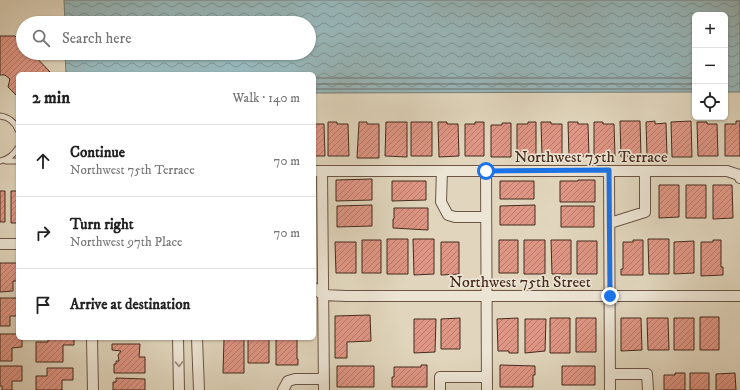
<!DOCTYPE html>
<meta charset="utf-8">
<style>
:root{--surface:#fff;--page:#f6f6f6;--text:#222;--muted:#767676;--line:#e0e0e0}
body{margin:0;font-family:"IM FELL DW Pica",serif;background:var(--page);color:var(--text)}
.controls{position:absolute;right:12px;top:12px;display:grid;overflow:hidden;border-radius:6px;box-shadow:0 1px 3px #0004}
.controls button{width:36px;height:36px;display:grid;place-items:center;padding:0;border:0;border-bottom:1px solid var(--line);background:var(--surface);color:var(--text);font:20px sans-serif}
.stop{position:absolute;width:12px;height:12px;margin:-9px;border:3px solid #1a73e8;border-radius:50%;background:#fff}
.stop.end{background:#1a73e8;border-color:#fff;box-shadow:0 1px 4px #0008}
.list{margin:0;padding:0;list-style:none}
h2{display:flex;justify-content:space-between;align-items:center;height:52px;margin:0;padding:0 16px;font-size:17px}
h2 small{font-size:13px;font-weight:400;color:var(--muted)}
.list li{display:grid;grid-template-columns:26px 1fr auto;gap:12px;align-items:center;box-sizing:border-box;height:72px;padding:0 16px;border-top:1px solid var(--line)}
.list b{display:block;font-size:15px;white-space:nowrap}
.list p{margin:0;font-size:13px;white-space:nowrap;color:var(--muted)}
.list em{font-size:13px;font-style:normal;color:var(--muted)}
.icon{flex:none;width:22px;height:22px;fill:none;stroke:currentColor;stroke-width:2;stroke-linecap:round;stroke-linejoin:round}
.map{position:relative;flex:none;width:740px;height:390px;overflow:hidden}
.search{position:absolute;background:var(--surface);box-shadow:0 1px 3px #0004;left:16px;top:16px;width:300px;height:44px;display:flex;align-items:center;gap:10px;box-sizing:border-box;padding:0 14px;border-radius:22px;color:var(--muted);font-size:15px}
.panel{position:absolute;background:var(--surface);box-shadow:0 1px 3px #0004;left:16px;top:72px;width:300px;height:268px;border-radius:6px}
.map>svg:first-child{display:block}
.water{fill:url(#water-waves);stroke:#777f7b}
.lines{fill:none;stroke-linecap:round;stroke-linejoin:round}
.shore{stroke:#6e706c;stroke-width:1}
.building{fill:url(#building-hatch);stroke:#452a1d}
.lane-casing{stroke:#6c5545;stroke-width:7}
.street-casing{stroke:#6c5545;stroke-width:12}
.lane{stroke:#ece4d4;stroke-width:5}
.street{stroke:#ece4d4;stroke-width:10}
.oneway{stroke:#988778}
.route{stroke:#1a73e8;stroke-width:5}
.labels{text-anchor:middle;stroke-width:3.5;stroke-linejoin:round;paint-order:stroke}
.street-label{font-size:16px;fill:#452a1d;stroke:#ece4d4}
</style>
<div class="map">
<svg width="740" height="390" viewBox="0 0 740 390">
<defs>
<pattern id="water-waves" width="16" height="10" patternUnits="userSpaceOnUse"><rect width="16" height="10" fill="#98b7ba"/><path d="M0 5q4-4 8 0t8 0" fill="none" stroke="#7e9597"/></pattern>
<pattern id="building-hatch" width="6" height="6" patternUnits="userSpaceOnUse"><rect width="6" height="6" fill="#e09685"/><path d="M-1 1l2-2M0 6l6-6M5 7l2-2" fill="none" stroke="#b77b6c"/></pattern>
</defs>
<rect width="100%" height="100%" fill="#e1d6bd"/>
<filter id="stains"><feTurbulence type="fractalNoise" baseFrequency=".005" numOctaves="4"/><feColorMatrix values="0 0 0 0 .2 0 0 0 0 .09 0 0 0 0 .02 0 0 0 .5 -.17"/></filter>
<radialGradient id="worn" r=".72"><stop offset=".6" stop-color="#630" stop-opacity="0"/><stop offset="1" stop-color="#630" stop-opacity=".3"/></radialGradient>
<path class="water" d="M64,0H740V92H725V15H695V92L314,93V74H66L65,53H309V23H65Z"/>
<g class="lines">
<path class="shore" d="M314,78H695
M314,84H695
M314,89H695"/>
</g>
<path class="building" d="M0,36H15L23,44V53H32L52,74H18V97L8,87L10,79L5,75H0Z
M620,121H640L641,156L621,157Z
M655,121V124L666,123L667,156H647L646,122Z
M691,121L692,157H672L671,122Z
M736,121H740V156H725V124H736Z
M328,122H337V124H348L349,156H328Z
M359,122H367V124H379V158H357Z
M386,122H407V157L385,156Z
M411,122H432V156H411Z
M438,122H447V124H458L459,156L439,157Z
M475,122H484V156H465V124H475Z
M528,122H536V156H517V124H528Z
M541,122H551V124H562V156H542Z
M568,122H578V124H588L589,156L569,157Z
M594,122H603V124H614L615,156H594Z
M697,122H707V124H717L718,156H698Z
M502,123H511V157H491V125H502Z
M314,124H324L325,156H314Z
M372,179V200L336,201V180Z
M578,180H595V202H560V181H578Z
M392,181H426V200L392,201Z
M500,181H534V199H500Z
M659,185H679V217L659,218Z
M686,185H706V218H686Z
M713,185H732L733,218L713,219Z
M0,191H5V222H0Z
M11,191H18V223H11Z
M372,205V226L337,227V206Z
M535,205V225H500V206Z
M561,206H594V227H561Z
M394,208H428V230L393,228V219H394Z
M387,239H408V274H387Z
M413,239H434V274L414,275Z
M648,239H669V274H649Z
M362,240H381V273H362Z
M499,240H518V273H499Z
M524,240H545V274H524Z
M551,240H571V274H552Z
M633,240H643V275H621V269H623V242H633Z
M713,240H721V267H723V275L701,276V242H713Z
M577,241H597V274H577Z
M694,241V273L674,274V242Z
M335,242H356V273H336Z
M441,242H459V274L441,275Z
M0,263H18V281H13V291L0,292Z
M0,298H18V316H10V326H0Z
M370,315L371,341L347,342V358H335V316Z
M700,317H719V350H700Z
M460,318V349H441V319Z
M518,318V353H509V351H498L497,319Z
M550,318H570V353H550Z
M576,318H596V352H576Z
M621,318H641L642,350L621,351Z
M647,318H668L669,350H648Z
M674,318H694V350H674Z
M414,319H436L435,352L414,353Z
M525,319H546L545,351L525,353Z
M0,334H18V338H22V347L12,348V361H0Z
M48,338H74V345H63V362H36V342H48Z
M248,338H269V363H248Z
M276,338H297V359H298V365H276Z
M224,339H244V373H223Z
M112,344H140L139,357H145V373H114V364H116V361H119L118,355L121,351L112,350Z
M421,365H427V387H392V377H394V367H421Z
M500,365L535,366V375H533V387H500Z
M0,366H22V381H12V390H2V386H0Z
M337,366H374V387H337Z
M562,366H595V385H562Z
M47,368H73V380H62V390H36V376H47Z
M675,373H685V390H664V375H675Z
M690,373H709V390H690Z
M735,373L736,390H716V374Z
M116,378L145,379V390H113V382H116Z"/>
<g class="lines">
<defs>
<path id="lane" d="M0,116C8,117 15,122 18,130
M0,161C9,159 13,155 18,148
M6,161H18"/>
<path id="street" d="M314,171H727L739,175L740,178
M322,171L324,390
M442,171L441,202L448,215L455,217H485
M486,171L487,390
M609,171L610,390
M610,223L645,212V171
M0,244H18
M314,288L323,295L346,296H740
M92,338L93,390
M178,338L179,390
M197,338L199,390
M610,374H647L648,390
M283,390L288,381L295,379H324
M440,390V377H487"/>
</defs>
<use href="#lane" class="lane-casing"/>
<use href="#street" class="street-casing"/>
<use href="#lane" class="lane"/>
<use href="#street" class="street"/>
</g>
<defs><path id="oneway-chevron" d="M-2-3.5L2.5 0L-2 3.5" fill="none" stroke-width="1.6" stroke-linecap="round" stroke-linejoin="round"/></defs>
<use class="oneway" href="#oneway-chevron" transform="translate(179 364) rotate(88)"/>
<g class="lines">
<path class="route" d="M486,171L609,170L610,296"/>
</g>
<g class="labels">
<g class="street-label">
<text x="591" y="162">Northwest 75th Terrace</text>
<text x="520" y="287">Northwest 75th Street</text>
</g>
</g>
<rect width="100%" height="100%" filter="url(#stains)"/>
<rect width="100%" height="100%" fill="url(#worn)"/>
</svg>
<div class="controls">
<button>+</button>
<button>−</button>
<button><svg class="icon" aria-label="locate" viewBox="0 0 24 24"><circle cx="12" cy="12" r="6"/><path d="M12 2v4M12 18v4M2 12h4M18 12h4"/></svg></button>
</div>
<div class="stop" style="left:486px;top:171px"></div>
<div class="stop end" style="left:610px;top:296px"></div>
<div class="search"><svg class="icon" aria-label="search" viewBox="0 0 24 24"><circle cx="10" cy="10" r="6"/><path d="M15 15l6 6"/></svg>Search here</div>
<section class="panel">
<h2>2 min<small>Walk · 140 m</small></h2>
<ul class="list">
<li><svg class="icon" aria-label="ahead" viewBox="0 0 24 24"><path d="M12 20V5M6 11l6-6 6 6"/></svg><div><b>Continue</b><p>Northwest 75th Terrace</p></div><em>70 m</em></li>
<li><svg class="icon" aria-label="right" viewBox="0 0 24 24"><path d="M7 20v-9h11M14 6l5 5-5 5"/></svg><div><b>Turn right</b><p>Northwest 97th Place</p></div><em>70 m</em></li>
<li><svg class="icon" aria-label="arrive" viewBox="0 0 24 24"><path d="M6 21V4h12l-3 4 3 4H6"/></svg><div><b>Arrive at destination</b></div></li>
</ul>
</section>
</div>
